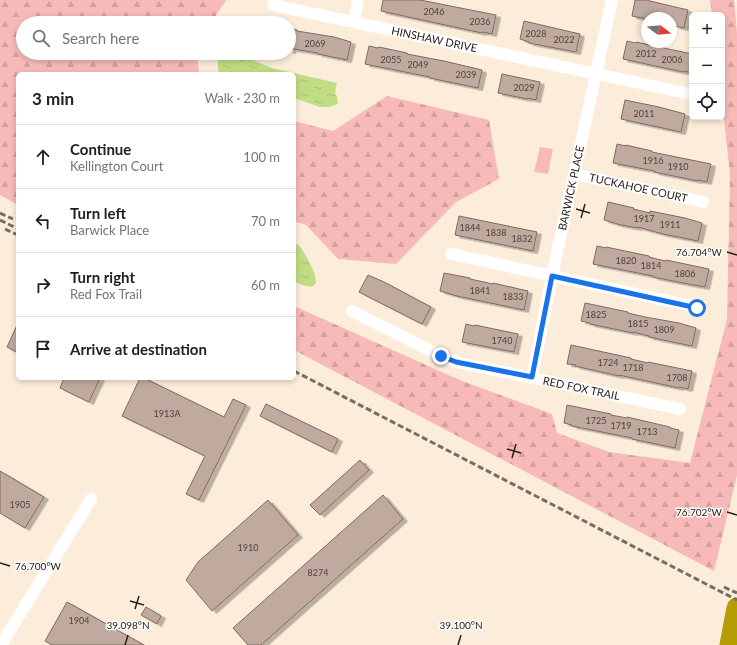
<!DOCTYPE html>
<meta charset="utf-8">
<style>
:root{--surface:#fff;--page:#f2f2f2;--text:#202124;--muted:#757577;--line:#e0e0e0}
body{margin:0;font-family:Lato,sans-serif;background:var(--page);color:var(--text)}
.controls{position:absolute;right:12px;top:12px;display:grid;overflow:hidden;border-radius:6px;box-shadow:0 2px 6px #0003}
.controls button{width:36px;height:36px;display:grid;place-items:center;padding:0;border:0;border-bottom:1px solid var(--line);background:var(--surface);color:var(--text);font:20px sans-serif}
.compass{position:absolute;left:641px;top:12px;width:36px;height:36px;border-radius:50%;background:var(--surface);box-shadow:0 2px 6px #0003;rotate:106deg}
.stop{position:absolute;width:12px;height:12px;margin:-9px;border:3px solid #1a73e8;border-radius:50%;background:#fff}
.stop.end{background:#1a73e8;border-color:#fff;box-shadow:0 1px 4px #0008}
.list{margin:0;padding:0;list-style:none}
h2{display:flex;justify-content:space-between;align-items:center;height:52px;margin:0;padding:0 16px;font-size:17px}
h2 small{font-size:13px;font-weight:400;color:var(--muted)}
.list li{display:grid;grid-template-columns:26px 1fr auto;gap:12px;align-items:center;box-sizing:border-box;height:64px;padding:0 16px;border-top:1px solid var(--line)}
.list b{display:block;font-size:15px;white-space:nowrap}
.list p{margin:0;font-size:13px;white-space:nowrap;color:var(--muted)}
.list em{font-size:13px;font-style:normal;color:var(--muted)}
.icon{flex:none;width:22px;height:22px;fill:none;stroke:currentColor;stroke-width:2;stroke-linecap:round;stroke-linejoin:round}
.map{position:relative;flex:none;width:737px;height:645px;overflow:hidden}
.search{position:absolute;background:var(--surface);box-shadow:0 2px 6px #0003;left:16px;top:16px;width:280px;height:44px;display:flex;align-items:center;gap:10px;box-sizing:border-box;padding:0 14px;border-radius:22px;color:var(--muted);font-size:15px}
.panel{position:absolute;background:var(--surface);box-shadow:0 2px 6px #0003;left:16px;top:72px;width:280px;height:308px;border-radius:6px}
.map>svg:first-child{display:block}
.forest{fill:url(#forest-firs)}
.park{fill:#f7bab8}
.water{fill:url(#water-ripples)}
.building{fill:#c0aaa0;stroke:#7f6a61;filter:url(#shadow)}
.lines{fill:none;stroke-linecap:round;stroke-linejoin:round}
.street{stroke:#fff;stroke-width:12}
.highway{stroke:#b59c03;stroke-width:21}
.rail{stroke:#776d63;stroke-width:3;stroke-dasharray:6 3;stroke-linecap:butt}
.route{stroke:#1a73e8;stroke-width:5}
.ticks{fill:none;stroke:#28221c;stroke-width:1.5}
.labels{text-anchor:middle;stroke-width:3;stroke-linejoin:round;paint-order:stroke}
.number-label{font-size:9px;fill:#4e443d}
.street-label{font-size:11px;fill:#28221c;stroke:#fcfcfc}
.ticks-label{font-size:10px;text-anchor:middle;fill:#28221c;stroke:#fcfcfc;stroke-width:3;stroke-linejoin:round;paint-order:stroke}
</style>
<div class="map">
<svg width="737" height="645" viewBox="0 0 737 645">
<defs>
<pattern id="forest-firs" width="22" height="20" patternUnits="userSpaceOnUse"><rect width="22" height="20" fill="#f7bab8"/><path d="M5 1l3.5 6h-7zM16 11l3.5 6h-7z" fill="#d4a09e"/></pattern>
<pattern id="water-ripples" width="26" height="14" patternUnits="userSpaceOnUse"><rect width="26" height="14" fill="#c1dd84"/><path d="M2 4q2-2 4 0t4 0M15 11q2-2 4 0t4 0" fill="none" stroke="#a6bd71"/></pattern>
<filter id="shadow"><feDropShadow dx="4.5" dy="2.5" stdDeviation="0" flood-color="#0004"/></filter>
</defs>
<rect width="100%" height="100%" fill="#fcedda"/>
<path class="forest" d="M0,0H226L211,23H23V53H197L199,74H18V205L0,195Z
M710,0H734L737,33V475L714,571L294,350V306L462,381L552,414L557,433L609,452L690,463L727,319L730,174L722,103V15H712Z
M387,96L489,120L499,179L456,202L396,264L338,259L306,225L294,221V121L333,131Z"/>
<path class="park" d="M540,147L553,149L548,174L534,172Z"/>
<path class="water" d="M218,53L237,54L243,59L252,60L272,68L337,83L335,93L337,96L338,104L328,107H320L294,98V74H220L218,70Z
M294,243L299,245C303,251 330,291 306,286C302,285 298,283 294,281Z"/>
<path class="building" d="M383,0H420L496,15L492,34L483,32L482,33L381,11Z
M635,0H646L688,10L684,28L675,26V25L671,24V18H647V19L632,16Z
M524,21L580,34L576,52L529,43V42L520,39Z
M289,28L297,30V31L334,37L351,42L347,60L318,54V53L293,49V48H292L291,51H289Z
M627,41L635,43L636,42L692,54V73L684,71L683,72L623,59Z
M369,46L378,48L379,47L407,53V54L444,61L482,70L478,88L430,78V77L365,64Z
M502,74L540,82L536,100L527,98V99L498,93Z
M625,100L659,107L685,114L681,132L621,119Z
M617,144L626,146V145L652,151V152L711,164L707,182L698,180V181L654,172L655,171L639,168L613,163Z
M608,202L634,208L633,209L650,213V211L685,218L702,223L698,241L663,234L638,227V228L621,225L604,220Z
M459,216L537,232L533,251L455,235Z
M597,246L606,248V247L649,256V257L665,261L666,260L709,269L705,287L688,284L653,277V276L593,264Z
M444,273L470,278V279L493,284V283L528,291L524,310L457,296L440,291Z
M368,275L384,282L431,307L422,324L414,320L359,292Z
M585,303L628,312V313L645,317L679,323L696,328L692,346L649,337V336L633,332V333L624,331L590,324V323L581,321Z
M18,323V353L7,347Z
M466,324L474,326L475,325L518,334L514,352L462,342Z
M571,345L631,358V359L648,363V362L692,371L688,389L679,387V388L619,375V376L575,366L576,365L567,364Z
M64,378H100L89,402L60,388Z
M140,378H144L224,417L233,399L246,405L199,500L186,494L205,456L122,416Z
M266,404L338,439L332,452L260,416Z
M567,405L611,414V415L627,418V417L670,427V428L679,430L675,448L632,439V438L572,426V425L564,423Z
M360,460L369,470L320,515L310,505Z
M0,471L44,497L25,528L0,513Z
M383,495L403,519L261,645H248L233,628Z
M268,500L298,535L212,611L186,580L198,562Z
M67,602L144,645H52L45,641Z
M146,607L161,616L157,624L141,615Z"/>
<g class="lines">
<g class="street">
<path id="s1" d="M273,5L686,93"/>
<path d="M354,21L358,0"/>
<path id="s2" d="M575,174L703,202"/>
<path d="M451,254L697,307"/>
<path id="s3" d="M352,311L441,356L456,362L680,409"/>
<path id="s4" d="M532,377L552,276L612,0"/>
<path d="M1,645L91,499"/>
</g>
<path class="highway" d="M730,645L737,608"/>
<path class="rail" d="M0,213L13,219
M0,220L18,229
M5,229L18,235
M294,371L737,600
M724,587L737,593"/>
</g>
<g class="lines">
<path class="route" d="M441,356L456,362L532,377L552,276L697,308"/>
</g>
<path class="ticks" d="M576,209L590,213M581,218L585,204M727,252L737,255M507,449L521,453M512,458L516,444M727,512L737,515M0,563L10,566M130,601L144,605M135,609L139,596M125,645L128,635M458,645L461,635"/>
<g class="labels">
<g class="number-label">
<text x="434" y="15">2046</text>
<text x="480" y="25">2036</text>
<text x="536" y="37">2028</text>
<text x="564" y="43">2022</text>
<text x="315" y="47">2069</text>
<text x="646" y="57">2012</text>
<text x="391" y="63">2055</text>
<text x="672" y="63">2006</text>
<text x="418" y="68">2049</text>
<text x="466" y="78">2039</text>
<text x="524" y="91">2029</text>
<text x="644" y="117">2011</text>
<text x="653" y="164">1916</text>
<text x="678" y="170">1910</text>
<text x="644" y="222">1917</text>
<text x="670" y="228">1911</text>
<text x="470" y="231">1844</text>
<text x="496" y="236">1838</text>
<text x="522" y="242">1832</text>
<text x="626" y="264">1820</text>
<text x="651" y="269">1814</text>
<text x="685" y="277">1806</text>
<text x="480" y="294">1841</text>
<text x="513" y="300">1833</text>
<text x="596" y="318">1825</text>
<text x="638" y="327">1815</text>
<text x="664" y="333">1809</text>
<text x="502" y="344">1740</text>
<text x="608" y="366">1724</text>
<text x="633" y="371">1718</text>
<text x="677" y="381">1708</text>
<text x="167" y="417">1913A</text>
<text x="596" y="424">1725</text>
<text x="621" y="429">1719</text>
<text x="647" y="435">1713</text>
<text x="20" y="508">1905</text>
<text x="248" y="551">1910</text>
<text x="318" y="576">8274</text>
<text x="79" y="624">1904</text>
</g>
<g class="street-label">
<text dy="4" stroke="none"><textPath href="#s1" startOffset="165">HINSHAW DRIVE</textPath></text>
<text dy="4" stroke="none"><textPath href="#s4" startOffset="193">BARWICK PLACE</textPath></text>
<text dy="4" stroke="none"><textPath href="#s2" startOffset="65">TUCKAHOE COURT</textPath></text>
<text dy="4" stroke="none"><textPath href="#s3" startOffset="244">RED FOX TRAIL</textPath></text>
</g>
</g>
<g class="ticks-label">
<text x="699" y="256">76.704°W</text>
<text x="699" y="516">76.702°W</text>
<text x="38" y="570">76.700°W</text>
<text x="128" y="629">39.098°N</text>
<text x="461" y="629">39.100°N</text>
</g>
</svg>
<div class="controls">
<button>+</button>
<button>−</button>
<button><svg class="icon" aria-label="locate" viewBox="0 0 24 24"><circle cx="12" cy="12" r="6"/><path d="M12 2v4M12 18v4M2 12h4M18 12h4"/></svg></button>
</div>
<svg class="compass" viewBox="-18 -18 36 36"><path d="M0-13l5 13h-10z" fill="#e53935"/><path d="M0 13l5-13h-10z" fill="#757577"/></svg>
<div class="stop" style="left:697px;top:308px"></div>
<div class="stop end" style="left:441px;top:356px"></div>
<div class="search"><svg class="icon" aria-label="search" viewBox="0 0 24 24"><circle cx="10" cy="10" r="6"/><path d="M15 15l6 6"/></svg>Search here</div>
<section class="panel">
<h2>3 min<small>Walk · 230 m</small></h2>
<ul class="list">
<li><svg class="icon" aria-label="ahead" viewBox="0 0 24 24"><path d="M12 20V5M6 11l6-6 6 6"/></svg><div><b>Continue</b><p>Kellington Court</p></div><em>100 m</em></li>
<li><svg class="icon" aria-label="left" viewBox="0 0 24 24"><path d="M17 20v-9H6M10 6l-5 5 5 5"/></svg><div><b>Turn left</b><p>Barwick Place</p></div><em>70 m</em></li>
<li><svg class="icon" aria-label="right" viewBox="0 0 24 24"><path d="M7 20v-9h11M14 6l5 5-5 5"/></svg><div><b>Turn right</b><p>Red Fox Trail</p></div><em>60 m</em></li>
<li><svg class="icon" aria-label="arrive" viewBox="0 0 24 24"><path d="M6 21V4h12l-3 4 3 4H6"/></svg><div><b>Arrive at destination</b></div></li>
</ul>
</section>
</div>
